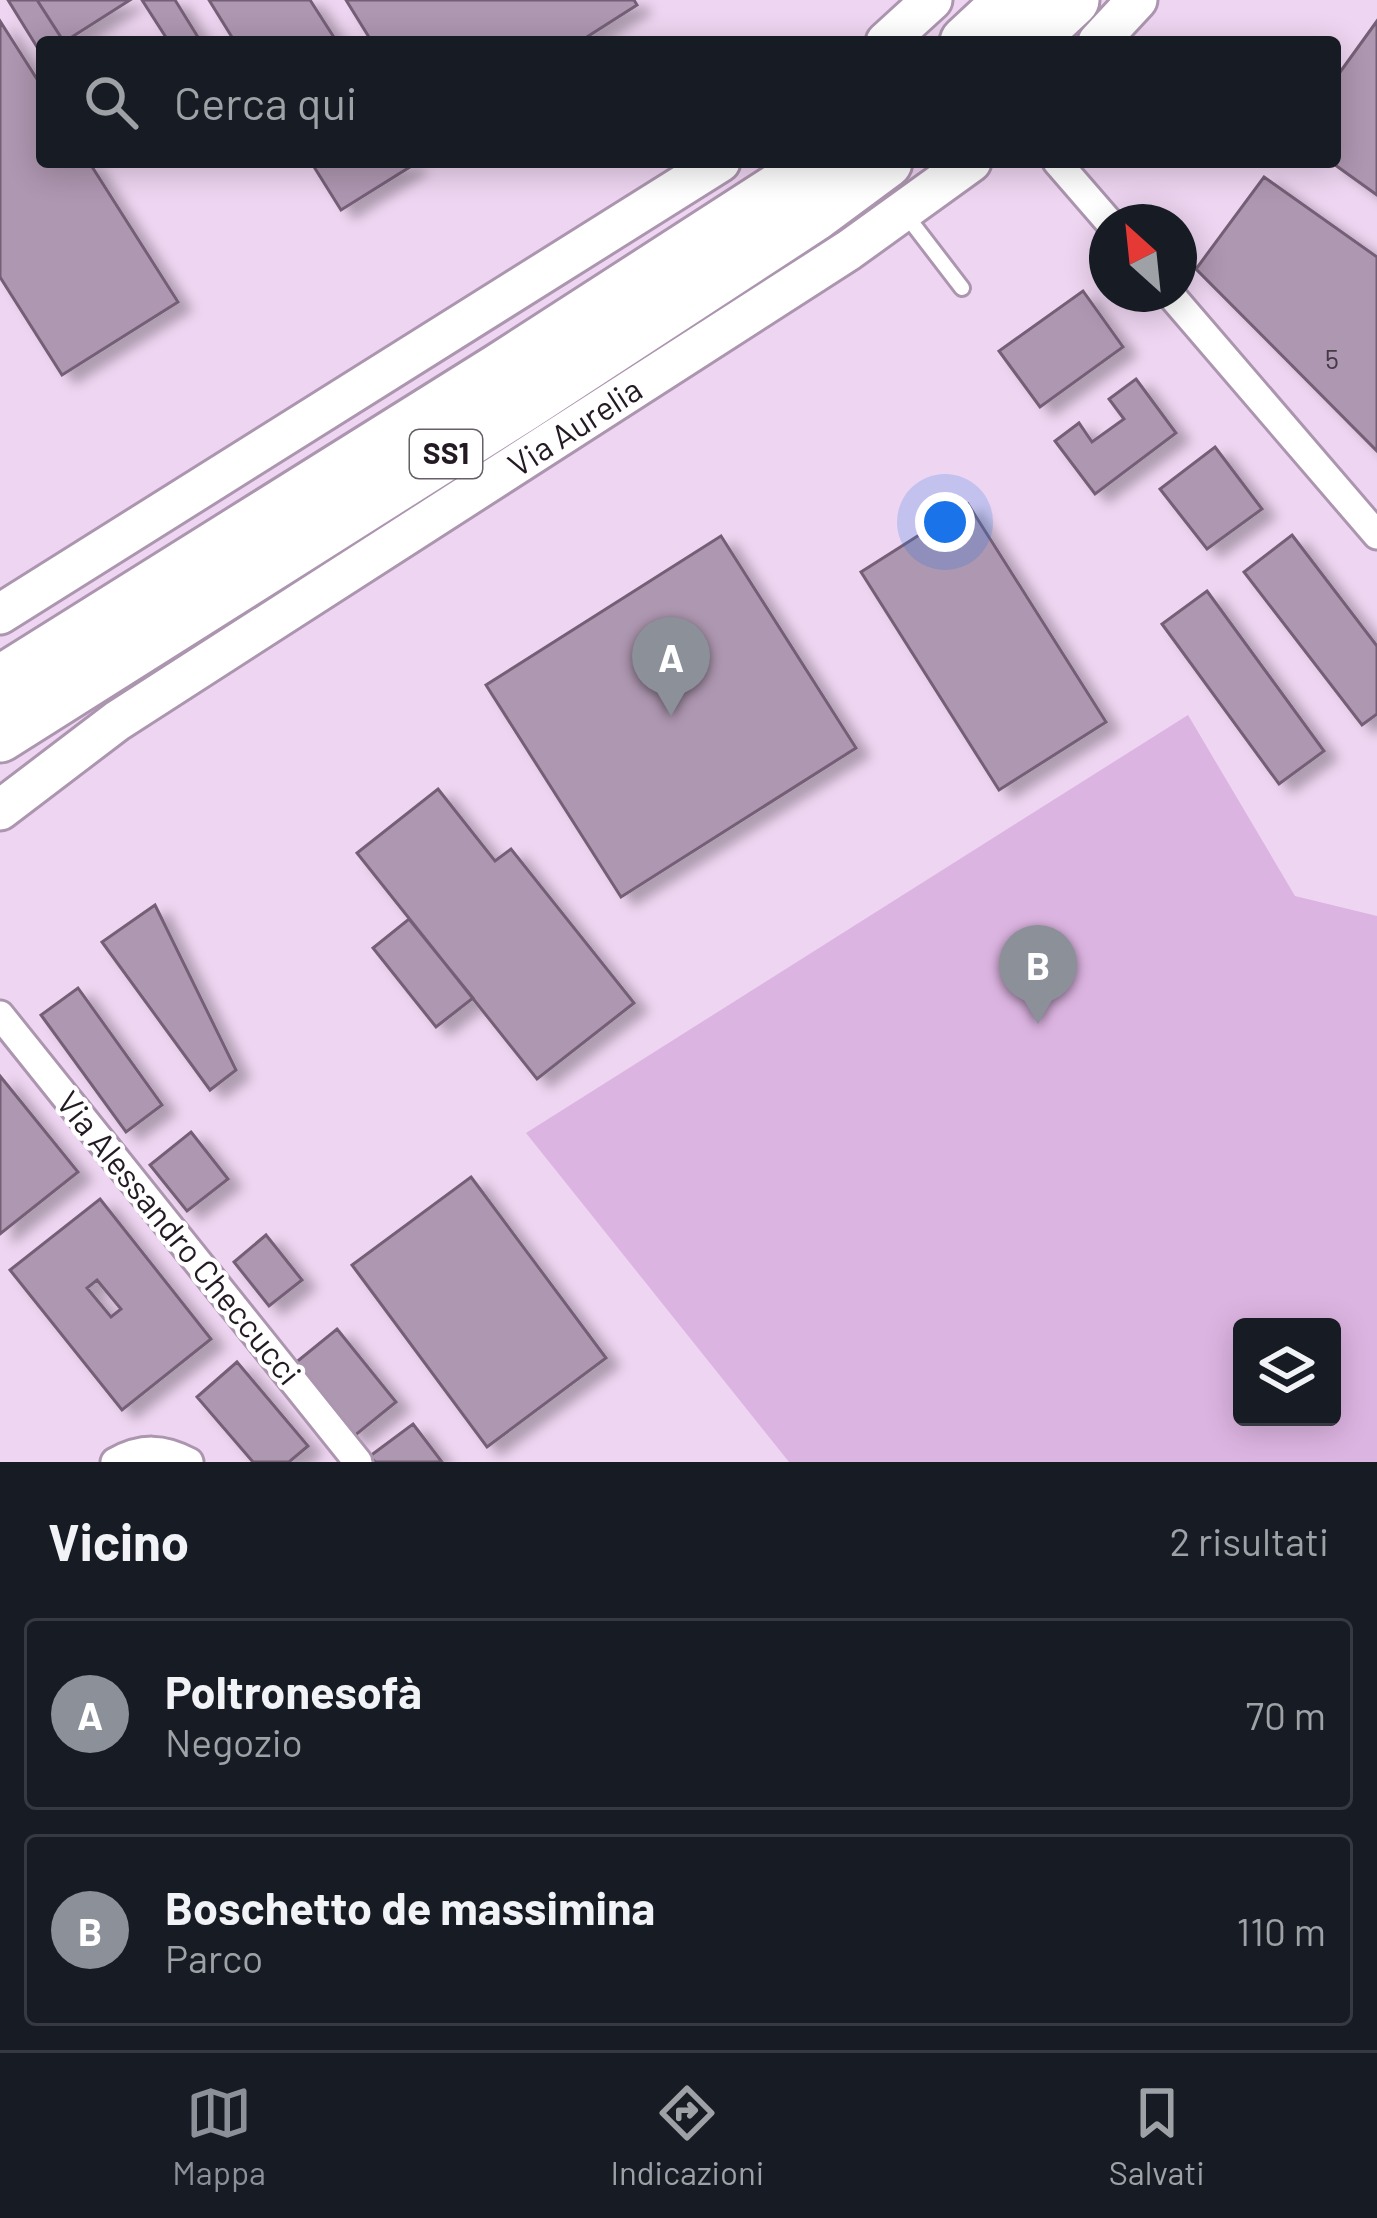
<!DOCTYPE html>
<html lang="it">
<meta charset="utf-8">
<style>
:root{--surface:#171b24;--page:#20242c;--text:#f1f3f6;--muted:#9ea1a6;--line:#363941;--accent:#8c9099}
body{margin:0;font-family:Barlow,sans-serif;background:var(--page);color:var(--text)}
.controls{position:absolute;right:36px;bottom:36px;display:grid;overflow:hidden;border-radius:12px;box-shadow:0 6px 30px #0003}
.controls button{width:108px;height:108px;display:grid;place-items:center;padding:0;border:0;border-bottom:3px solid var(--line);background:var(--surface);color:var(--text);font:60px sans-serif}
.compass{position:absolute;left:1089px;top:204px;width:108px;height:108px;border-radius:50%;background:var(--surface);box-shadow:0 6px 30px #0003;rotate:333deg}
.you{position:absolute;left:945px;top:522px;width:42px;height:42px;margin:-30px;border:9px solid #fff;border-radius:50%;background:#1a73e8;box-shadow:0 0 0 18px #1a73e833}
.badge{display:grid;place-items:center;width:78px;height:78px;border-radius:50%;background:var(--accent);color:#fff;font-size:39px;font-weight:700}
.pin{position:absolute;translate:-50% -99px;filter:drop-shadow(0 3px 6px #0008)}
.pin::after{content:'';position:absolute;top:63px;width:42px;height:36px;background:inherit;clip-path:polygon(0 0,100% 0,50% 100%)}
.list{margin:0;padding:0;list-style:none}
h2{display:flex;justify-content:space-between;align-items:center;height:156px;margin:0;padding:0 48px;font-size:51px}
h2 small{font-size:39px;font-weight:400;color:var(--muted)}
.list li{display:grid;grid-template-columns:78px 1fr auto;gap:36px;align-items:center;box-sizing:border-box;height:192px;margin:0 24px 24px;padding:0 24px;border:3px solid var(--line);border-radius:12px}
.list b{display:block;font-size:45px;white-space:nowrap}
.list p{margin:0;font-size:39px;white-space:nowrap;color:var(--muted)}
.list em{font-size:39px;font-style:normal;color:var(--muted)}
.icon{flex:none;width:66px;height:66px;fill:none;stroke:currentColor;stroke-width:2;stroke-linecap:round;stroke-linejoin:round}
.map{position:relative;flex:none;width:1377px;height:1462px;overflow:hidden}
.search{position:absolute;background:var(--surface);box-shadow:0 6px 30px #0003;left:36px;right:36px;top:36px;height:132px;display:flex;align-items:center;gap:30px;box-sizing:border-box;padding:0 42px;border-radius:12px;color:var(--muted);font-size:45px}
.sheet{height:588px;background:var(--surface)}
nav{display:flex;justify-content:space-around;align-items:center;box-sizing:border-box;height:168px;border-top:3px solid var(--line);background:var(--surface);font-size:33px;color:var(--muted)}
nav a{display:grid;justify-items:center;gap:6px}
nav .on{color:var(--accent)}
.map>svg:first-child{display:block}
.green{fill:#dcb4e1;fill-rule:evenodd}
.building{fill:#ae97b1;stroke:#745f77;stroke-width:3;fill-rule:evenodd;filter:url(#shadow)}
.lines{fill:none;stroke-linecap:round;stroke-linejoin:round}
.lane-casing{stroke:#ac95af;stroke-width:20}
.street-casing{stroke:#ac95af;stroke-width:33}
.secondary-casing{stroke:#ac95af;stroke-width:45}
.highway-casing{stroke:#ac95af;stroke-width:57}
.lane{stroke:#fff;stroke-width:14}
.street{stroke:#fff;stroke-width:27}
.secondary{stroke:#fff;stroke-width:39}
.highway{stroke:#fff;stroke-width:51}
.labels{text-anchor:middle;stroke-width:9;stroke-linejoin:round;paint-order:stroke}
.number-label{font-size:27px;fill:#463947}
.shield{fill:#fff;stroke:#655f66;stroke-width:3}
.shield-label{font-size:30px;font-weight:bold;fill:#231a24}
.street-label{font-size:33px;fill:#231a24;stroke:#fff}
</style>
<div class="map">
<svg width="1377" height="1462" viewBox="0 0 1377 1462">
<defs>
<filter id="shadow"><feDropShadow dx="13" dy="8" stdDeviation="6" flood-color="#0004"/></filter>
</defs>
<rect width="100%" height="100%" fill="#eed5f1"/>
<path class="green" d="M1188,715L1295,896L1377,916V1462H789L526,1133ZM1242,1327H1332V1417H1242Z"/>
<path class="building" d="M8,0H37L64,42H42V55Z
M37,0H130L64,42Z
M142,0H175L201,42H169Z
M209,0H310L337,42H235Z
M346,0H634L637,5L579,42H372Z
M0,21L42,87V162H89L178,302L62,375L0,277Z
M1377,21V195L1331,162H1335V79Z
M311,162H412L413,165L341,210Z
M1264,177L1377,257V451L1196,269Z
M1083,291L1123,347L1040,407L999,351Z
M1136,379L1176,433L1095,494L1055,441L1079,423L1092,442L1124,419L1109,399Z
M1215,447L1262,509L1207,549L1160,489Z
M968,504L1106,722L999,790L861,572Z
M1292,535L1377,646V714L1362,725L1244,572Z
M721,536L856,748L621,897L486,685Z
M1207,591L1324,751L1279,784L1162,624Z
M438,789L495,861L511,849L634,1003L537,1079L357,853Z
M155,905L236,1070L210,1090L102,942Z
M409,919L473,998L436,1027L373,948Z
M78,988L162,1105L126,1132L41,1015Z
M0,1076L78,1172L0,1234Z
M191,1132L228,1179L187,1211L150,1165Z
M471,1177L606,1358L487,1447L352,1265Z
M100,1199L211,1339L122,1410L10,1270ZM97,1280L121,1309L111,1317L87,1288Z
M266,1235L302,1280L269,1306L234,1262Z
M337,1329L396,1402L353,1437L294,1364Z
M237,1362L308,1446L289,1462H253L197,1397Z
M413,1424L442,1462H375L370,1456Z"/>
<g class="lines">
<defs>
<path id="lane" d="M906,215L962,288"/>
<path id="street" d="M1057,162L1109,222
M1170,294L1377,535
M0,1015L358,1462
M115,1462C142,1447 163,1448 189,1462"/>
<path id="secondary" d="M886,42L932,0
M1098,42L1137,0
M0,614L720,162
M0,810L117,721L849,250L971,162"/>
<path id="highway" d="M966,42L1011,0
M1028,42L1073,0
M0,682L500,369L779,189L816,162
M0,736L524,405L813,216L886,162"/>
</defs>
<use href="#lane" class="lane-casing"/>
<use href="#street" class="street-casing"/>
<use href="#secondary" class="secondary-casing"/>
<use href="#highway" class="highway-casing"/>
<use href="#lane" class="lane"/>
<use href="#street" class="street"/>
<use href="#secondary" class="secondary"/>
<use href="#highway" class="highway"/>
</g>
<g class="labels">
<g class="number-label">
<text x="1332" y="369">5</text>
</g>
<rect class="shield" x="410" y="430" width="72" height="48" rx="9"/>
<g class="shield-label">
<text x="446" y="464">SS1</text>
</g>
<g class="street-label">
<text transform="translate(575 427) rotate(-33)" y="12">Via Aurelia</text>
<text transform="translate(179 1238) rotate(51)" y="12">Via Alessandro Checcucci</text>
</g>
</g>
</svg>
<div class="controls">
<button><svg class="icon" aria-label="layers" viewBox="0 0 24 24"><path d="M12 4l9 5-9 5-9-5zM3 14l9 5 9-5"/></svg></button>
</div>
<svg class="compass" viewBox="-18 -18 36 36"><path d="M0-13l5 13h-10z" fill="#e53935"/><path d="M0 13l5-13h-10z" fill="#9ea1a6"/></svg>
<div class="you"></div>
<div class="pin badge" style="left:671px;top:716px">A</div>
<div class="pin badge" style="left:1038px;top:1024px">B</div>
<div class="search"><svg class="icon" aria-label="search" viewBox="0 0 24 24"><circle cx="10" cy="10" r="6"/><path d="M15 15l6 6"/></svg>Cerca qui</div>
</div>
<section class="sheet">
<h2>Vicino<small>2 risultati</small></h2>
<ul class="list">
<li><span class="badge">A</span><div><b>Poltronesofà</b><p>Negozio</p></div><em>70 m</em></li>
<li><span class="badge">B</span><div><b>Boschetto de massimina</b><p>Parco</p></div><em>110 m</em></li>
</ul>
</section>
<nav>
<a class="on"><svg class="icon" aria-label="map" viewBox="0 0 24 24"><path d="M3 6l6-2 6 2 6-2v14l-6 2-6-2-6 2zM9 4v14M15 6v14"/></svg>Mappa</a>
<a><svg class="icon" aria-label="directions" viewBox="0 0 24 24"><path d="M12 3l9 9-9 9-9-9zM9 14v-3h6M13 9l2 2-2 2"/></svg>Indicazioni</a>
<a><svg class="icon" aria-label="saved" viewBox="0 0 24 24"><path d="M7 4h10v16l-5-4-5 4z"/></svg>Salvati</a>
</nav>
